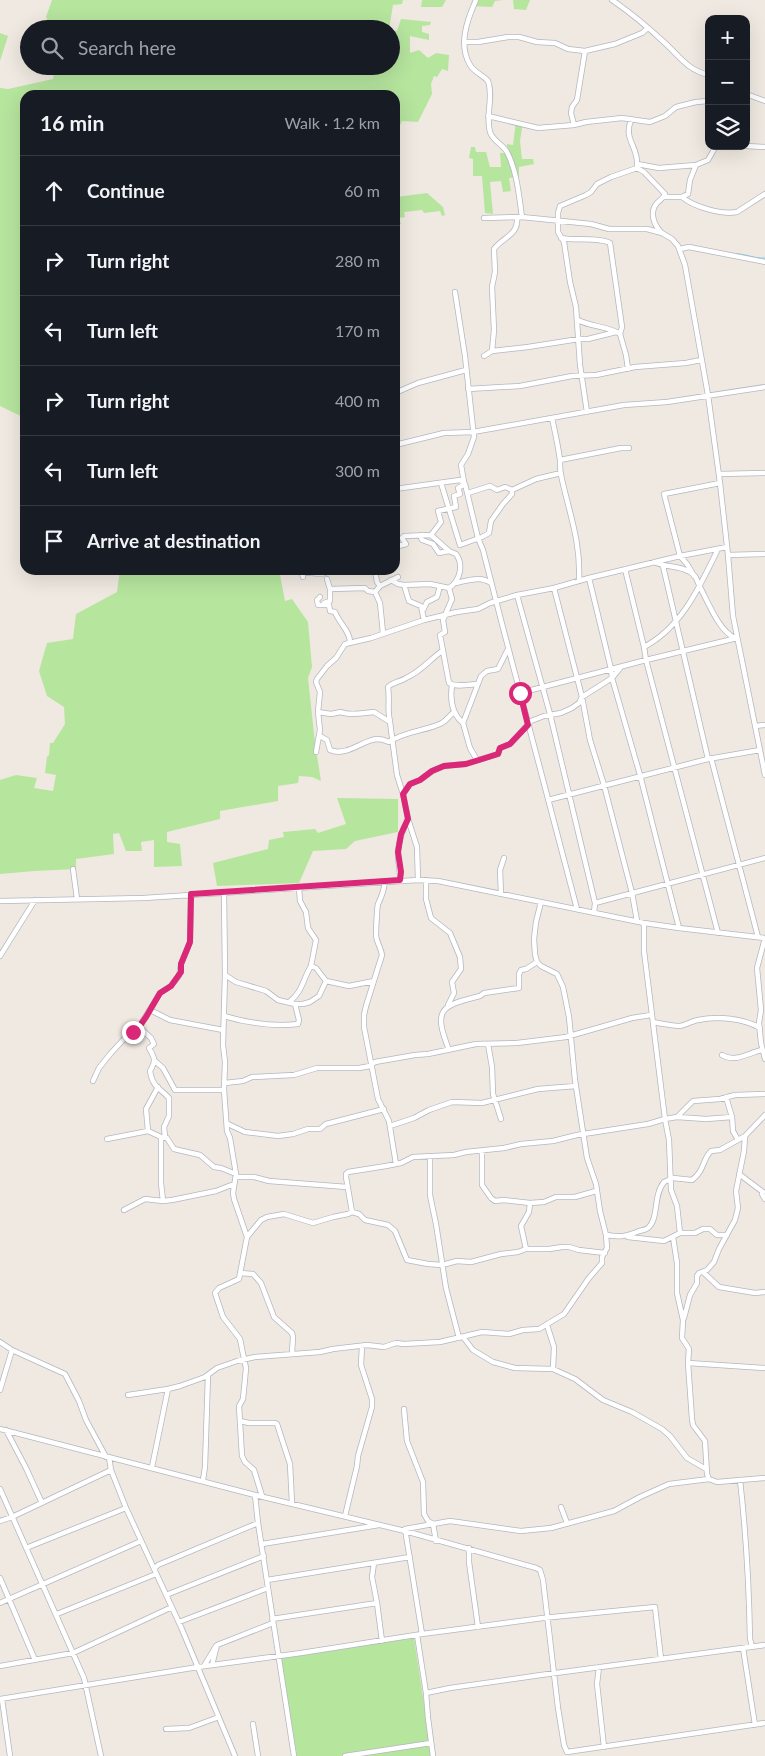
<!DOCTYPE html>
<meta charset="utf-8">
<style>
:root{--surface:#171b24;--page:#242831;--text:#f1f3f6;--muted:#9ea1a6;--line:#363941}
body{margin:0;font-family:Lato,sans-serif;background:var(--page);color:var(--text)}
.controls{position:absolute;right:15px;top:15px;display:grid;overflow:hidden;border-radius:10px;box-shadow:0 5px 20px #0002}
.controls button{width:45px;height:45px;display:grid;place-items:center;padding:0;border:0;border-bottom:1px solid var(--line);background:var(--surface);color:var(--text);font:25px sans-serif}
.stop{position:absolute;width:15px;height:15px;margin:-11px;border:4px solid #db2777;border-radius:50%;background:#fff}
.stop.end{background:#db2777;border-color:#fff;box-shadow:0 1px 5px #0008}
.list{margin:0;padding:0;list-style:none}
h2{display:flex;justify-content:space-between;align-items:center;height:65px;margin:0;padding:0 20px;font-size:21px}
h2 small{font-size:16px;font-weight:400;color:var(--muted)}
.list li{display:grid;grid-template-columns:32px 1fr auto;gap:15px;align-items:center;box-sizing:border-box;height:70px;padding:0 20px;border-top:1px solid var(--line)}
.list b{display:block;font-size:19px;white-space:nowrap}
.list em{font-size:16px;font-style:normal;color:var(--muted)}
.icon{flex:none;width:28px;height:28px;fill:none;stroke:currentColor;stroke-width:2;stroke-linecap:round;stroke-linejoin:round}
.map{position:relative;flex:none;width:765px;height:1756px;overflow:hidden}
.search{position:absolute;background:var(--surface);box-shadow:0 5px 20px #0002;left:20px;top:20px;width:380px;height:55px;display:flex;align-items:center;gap:12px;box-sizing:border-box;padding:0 18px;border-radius:28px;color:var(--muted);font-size:19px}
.panel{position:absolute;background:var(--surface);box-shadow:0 5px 20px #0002;left:20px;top:90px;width:380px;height:485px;border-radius:15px}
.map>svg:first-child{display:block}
.green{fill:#b6e59e}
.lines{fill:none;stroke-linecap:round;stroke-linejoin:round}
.stream{stroke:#75cff0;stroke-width:1}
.minor-casing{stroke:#b4b7c1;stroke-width:6}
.minor{stroke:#fff;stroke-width:4.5}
.route{stroke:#db2777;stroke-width:6}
</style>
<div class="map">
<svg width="765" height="1756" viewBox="0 0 765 1756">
<rect width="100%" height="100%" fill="#efe9e1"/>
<path class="green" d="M52,0H403L402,4L393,5L389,29H51L46,17Z
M422,0H446L442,7H421Z
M475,0H503L495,1L492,7L472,6Z
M513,0H530L526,10L514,9Z
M401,19L431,22L430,25L422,26V32L429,34V40L410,36V53L419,50L428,58L436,53L449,55L448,71L442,69L437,77L434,76L431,84L432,94L418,122L402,121L395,136V95H25V418L0,406V88L8,89L53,79L55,66H391V30L397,31Z
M0,33L8,36L0,61Z
M516,121L523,122L520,141L522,159H533L534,164L519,167V177L509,178L511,191L503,192L501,181L490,182L493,214L485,213L482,176H473V159L469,158L471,147H475L476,152H486L490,167H501L500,153H507V144L513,145Z
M395,186L397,197L427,193L443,207L445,215L442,216L440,211L424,213L422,210L404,212L405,217L399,218L401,224L395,225Z
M120,570H279L285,601L292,599L308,622L312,667L308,678L315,743L321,781L312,777L299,776L298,783L278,786V801L220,811V819L167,832V842L180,844L182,866L154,867V840L141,842L142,851H126L119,833L113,834L114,854L76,859V869L34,871L0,874V780L16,775L37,778L34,788L53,791L56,775L45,773L47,757L49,755L50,743H53L65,724L64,707L47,696L39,671L47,643L73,639L76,614L117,592Z
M337,798L398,799V832L355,841L346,849L313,851L299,883L217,886L213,863L268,849L269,840L284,837L283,832L315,829L318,833L346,824Z
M414,1638L432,1756H297L280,1657Z"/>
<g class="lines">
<path class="stream" d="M731,254C743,252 753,259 765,258"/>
<defs>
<path id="minor" d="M476,0C467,20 458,45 470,65C475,73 483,75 488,81C494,98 485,115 490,132C493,141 502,144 507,152C517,171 519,196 522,217
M612,0C631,13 649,28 666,44C681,58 688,70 709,75
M464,42H478L508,37H519L537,42L555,43L568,49L585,51L615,44L642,33L648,28
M746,94L765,101
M488,116L538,128L574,125L586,122L622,118L650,122L665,116L676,107L696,102L709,101
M631,120C623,140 639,147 637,166
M574,125L571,113L572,107L577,100L585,51
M746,146L765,147
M637,164L659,168L696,165L708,160L716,146
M664,197H682L688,194L690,180L696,165
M682,197C694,207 722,215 737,212L765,194
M484,218L522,217L591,224L609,229H647L662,233L672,239L678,246L685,265L708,395L720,483L728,555L733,616L765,775
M561,238C575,241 599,237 610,243L622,327L620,334
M680,249L689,247L765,262
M455,292L465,356L474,437L468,454L461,465L464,482
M578,320C591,327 608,326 620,334L626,355L628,369
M492,351L494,330L492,287L495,272L494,249C503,237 519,235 517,217
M484,356L492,351L528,347L579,339H588L616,332
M468,389L520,386L572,376L596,375L635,367L686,363L701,360
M395,393L418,383L466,370
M587,412L580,365L576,307L570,282L564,242L558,232V213L560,206L586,195L591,192L597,184L611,177L637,168L644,172L665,194C663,199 661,199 657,203C649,212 654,225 661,232
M552,418C555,432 558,445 560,460C560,465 560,470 561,475C569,513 581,541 579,581
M395,445L444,433L473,432L624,405L667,402L765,387
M560,460L621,448H629
M719,474L765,473
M441,483L460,545L482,537L489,533L491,521L503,504L512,494V490
M395,489L460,480L465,484L478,538L483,550L502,624L577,909
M468,493L490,486L497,490L505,487L512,490L536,479L561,473
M420,535L422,540L433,544L439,553L449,551
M431,535L441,522L438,511L456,507L454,496L460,494L458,488L465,484
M395,547L406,544L402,538L404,536L431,535L449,551L456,554C464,565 460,581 449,588
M728,555L765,554
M654,562C667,568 684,565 695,576C697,579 698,583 700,587C708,602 719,631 735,638
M663,566L708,759
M625,569L644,647L646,660L718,933
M375,570L377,582L380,586
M694,576L687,564L680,556L664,494L720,483
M303,577L301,571L303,570L305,573C312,572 318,575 325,573V570
M589,578L611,669L612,678L640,775L679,928
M327,579L330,589
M391,580L398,584L404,585L409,601L421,606L424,620
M456,583C469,580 480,576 491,583
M404,585L430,584L449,588L452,599L443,620L445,632L440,635L449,683C457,688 469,684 478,684
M554,588L582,697L590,740L604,785L632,893L637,921
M517,595L550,714L595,903L594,913
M320,597L317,600L318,605H329L330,611L335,612C339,623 350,631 350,642
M324,605V603L330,601V589L365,588L368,591L375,592
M423,610L427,602L437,597L440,586
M383,633L380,603L375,592L380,586L398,577
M644,647C682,627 700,586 718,549
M452,685C450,699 452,714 463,723
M520,693L646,660L737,638
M318,712L331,714L341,712C349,716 365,713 374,712L390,722L397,775L403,794
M390,721C387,711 390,699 388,687C393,682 400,682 406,678C422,671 429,660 442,651
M755,726L765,725
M320,736L327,740L330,750C346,757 363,740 377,739C381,739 385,740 389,742C405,731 426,731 442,723C447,720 450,715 454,712
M316,752L320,730L318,712L320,692L316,682L317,679L327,666L336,658L345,644L371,638L424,620L457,612L478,609L490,603L517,595L554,588L589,578L680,556L727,547
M711,758L758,937
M477,760L470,748L463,723L481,676L487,671L498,669L508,649
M548,800L708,759L760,750
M73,869L77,899
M418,880L417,847L408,819L403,794L410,784L420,780L432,771L444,766L465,764L498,754L500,748L510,744L531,721L544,716L561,713L572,708L579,703L582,697L612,678L621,667
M426,880V899L431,918L450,933L460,957L461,969L452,982L454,993L448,1005
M400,881C401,871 397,861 398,851C399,840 403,829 408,819
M385,882C384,889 381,898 378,904C377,907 376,931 376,936C377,943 381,948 382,955L366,1006L364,1015V1027L378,1099L389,1121L396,1164
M299,888L300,901L306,912L308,928L316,940L311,966L316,968L326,981
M224,893L225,975L223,1045L225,1062L224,1090L227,1131L230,1138L236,1174L233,1193L234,1199L247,1237L239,1279L219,1288L215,1293L223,1317L240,1339L243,1354L246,1368L245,1379L243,1399L239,1406L242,1456L245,1462L254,1470L262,1496
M501,894L500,870L504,858
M0,901L144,898L418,880L438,881L644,923L679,928L765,938L757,968L761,1010L759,1023L761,1043L765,1059
M595,903L765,858
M0,956L35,900
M225,975L236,982L266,991L278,1000L295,1004H303L310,1002L319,996L326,981L349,986L374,981
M289,1002C302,993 303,979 311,966
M150,1010L170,1020L223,1030
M224,1016C248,1023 273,1027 298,1024L299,1020L295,1004
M653,1022C657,1023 675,1026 680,1026C686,1025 692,1021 698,1020C717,1016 743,1018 760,1028
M139,1027L151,1038L154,1044L149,1048C155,1058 156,1061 150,1071C153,1088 159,1087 169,1098V1116L164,1127L165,1137
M488,1044L492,1067L493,1094L501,1119
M449,1050C433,1009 440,1006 480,996L484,993L519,988V974L521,970L526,969L537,962
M722,1055C735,1063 748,1053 762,1050
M155,1061L163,1068L175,1090H224
M93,1081L99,1068L111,1053L124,1039L139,1027L160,993L171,986L179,976L181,964L190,942L191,894
M225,1083L243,1081L252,1077L294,1075L317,1068H359L370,1066L375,1062L415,1055L428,1054L476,1044L517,1043L566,1037L632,1018L651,1015
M726,1097L732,1117L733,1131L738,1140
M677,1117L693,1101L720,1099L735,1095L765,1094
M228,1124L245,1132L278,1136L293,1134L308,1129H320L326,1124L384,1109
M390,1126L414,1118L429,1110L452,1102L482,1103L538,1089L576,1086
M148,1131L161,1137
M107,1139L148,1131L146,1109L158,1087
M482,1151V1185L491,1198L495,1201L503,1200L530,1203L544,1202L556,1197H575L596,1191
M430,1157V1195L432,1205L436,1224L446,1288L459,1338
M739,1174L763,1192L762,1194L765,1199
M236,1177H254L269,1181L347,1187
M163,1201L161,1183V1137L167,1138L174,1149L200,1155L214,1167L221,1168L236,1174
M124,1210L145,1199L163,1201L172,1200L216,1191L234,1184
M352,1212L346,1177V1174L348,1172L386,1166L401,1163L413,1157L454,1155L466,1152L504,1148L521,1144L553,1141L577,1135L648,1124L665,1119L644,951V923
M680,1233L677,1206L671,1190L669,1140L665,1119L677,1117L706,1119L732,1117
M606,1235C622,1237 623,1237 637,1232C640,1230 644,1231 648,1228C659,1219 653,1195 664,1182L673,1178L692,1180C705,1170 702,1160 711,1151L720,1150L745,1136L765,1115
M247,1237L261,1220L267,1217L284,1214L313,1223L333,1217L348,1214L352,1212L359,1214L365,1220L388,1225L395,1231L407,1260L428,1264L442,1265L457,1261L471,1262L501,1254L518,1252L526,1249H549L562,1247H569L579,1250L605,1253
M628,1237L664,1241L680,1233H695L703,1229H710L717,1235H727
M673,1237L677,1263V1293L683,1320L682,1338L689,1349L688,1363L692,1419L693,1425L705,1441L707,1474L709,1479L717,1482L765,1478
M526,1249L521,1226L529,1212L530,1203
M703,1272L719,1287L755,1293L765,1292
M240,1273L253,1274L261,1283L274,1317L292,1333L293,1337L292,1353
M684,1318L690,1295L697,1283V1276L699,1273L707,1270L714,1262L719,1249L735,1220L738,1208L736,1191L744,1151L745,1136
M547,1325L554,1347L553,1369
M463,1337L473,1350L493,1362L515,1368L553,1369L575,1379L603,1400L632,1412L662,1429L670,1436L687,1458L706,1469
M0,1342L12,1350L65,1374L79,1401L86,1420L106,1457
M688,1363L765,1368
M0,1390L12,1350
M128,1395L168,1389L180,1386L205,1377L217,1368L237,1361L255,1357L320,1352L333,1349L367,1345L384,1347L396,1343L404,1344L440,1342L482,1332L509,1334L523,1330L539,1329L564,1314L589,1278L602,1263V1257L607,1248L606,1235L600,1211L596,1184L587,1158L575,1080L569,1017L563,987L557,974L541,966L537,962L535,954L534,939L536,922L541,902
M404,1409L407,1441L423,1482L424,1514L428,1521L433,1524L436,1541
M240,1421L249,1423H275L277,1424L290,1464L292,1503
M0,1429L255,1495L405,1531L536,1568L540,1570L543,1580L558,1708L564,1745L567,1752L765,1723
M6,1430L26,1468L42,1503
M109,1457L111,1470L126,1508L181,1627L235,1756
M152,1467L168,1389
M203,1480L205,1467L208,1375
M740,1480C746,1533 749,1586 750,1639L752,1646
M0,1489L84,1678L101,1756
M255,1495L258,1523L294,1756
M561,1507L567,1523
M345,1516L357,1466L358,1456L372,1407V1399L361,1365L362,1346
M0,1521L12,1517L111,1470
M262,1544L379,1525
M26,1548L126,1508
M469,1548V1562L478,1627
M374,1563L372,1577L377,1603
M154,1569L158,1565L258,1523
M0,1578L35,1660
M267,1580L410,1557
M166,1595L264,1556
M0,1603L141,1541
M57,1614L156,1574
M272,1619L377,1603L382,1641
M179,1622L268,1588
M422,1634L405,1529L450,1521L521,1531L551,1528L614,1511L640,1497L669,1484L709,1479
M417,1635L426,1693L428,1718L433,1756
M743,1648L755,1725
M212,1665L217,1645L273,1623
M0,1666L73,1653L172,1607
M204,1666L216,1646
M599,1667L597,1684L604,1747
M426,1693L450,1688L541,1675L765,1645
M0,1699L198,1667L301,1653L422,1634L543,1618L655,1607L661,1659
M2,1699L10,1756
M253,1724L258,1756
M166,1729L189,1728L219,1717
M345,1756L431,1743"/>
</defs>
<use href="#minor" class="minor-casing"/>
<use href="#minor" class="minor"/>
</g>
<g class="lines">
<path class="route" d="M133,1032L139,1027L146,1017L160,993L171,986L181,972V964L190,942L191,894L400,880L401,872L398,852L401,834L408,819L403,794L410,784L420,780L432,771L444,766L466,764L498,754L500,748L510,744L528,725L520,693"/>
</g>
</svg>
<div class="controls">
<button>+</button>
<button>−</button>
<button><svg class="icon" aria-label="layers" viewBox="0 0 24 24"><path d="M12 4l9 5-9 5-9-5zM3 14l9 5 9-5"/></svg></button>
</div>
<div class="stop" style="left:520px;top:693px"></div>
<div class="stop end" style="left:133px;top:1032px"></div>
<div class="search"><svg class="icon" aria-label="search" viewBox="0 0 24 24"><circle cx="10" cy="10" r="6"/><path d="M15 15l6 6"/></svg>Search here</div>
<section class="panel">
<h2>16 min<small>Walk · 1.2 km</small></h2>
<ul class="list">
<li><svg class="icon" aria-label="ahead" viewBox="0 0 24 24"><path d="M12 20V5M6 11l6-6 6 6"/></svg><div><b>Continue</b></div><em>60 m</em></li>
<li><svg class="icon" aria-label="right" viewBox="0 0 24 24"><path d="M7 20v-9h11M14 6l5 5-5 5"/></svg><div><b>Turn right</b></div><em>280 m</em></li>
<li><svg class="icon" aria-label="left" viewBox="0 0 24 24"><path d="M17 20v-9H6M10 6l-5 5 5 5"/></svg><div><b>Turn left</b></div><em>170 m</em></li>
<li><svg class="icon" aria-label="right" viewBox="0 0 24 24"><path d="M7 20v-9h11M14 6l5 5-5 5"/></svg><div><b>Turn right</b></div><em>400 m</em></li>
<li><svg class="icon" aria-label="left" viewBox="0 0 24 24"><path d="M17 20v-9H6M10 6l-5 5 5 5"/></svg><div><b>Turn left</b></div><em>300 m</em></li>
<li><svg class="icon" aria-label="arrive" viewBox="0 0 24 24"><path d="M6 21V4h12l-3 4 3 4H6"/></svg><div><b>Arrive at destination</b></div></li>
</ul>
</section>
</div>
